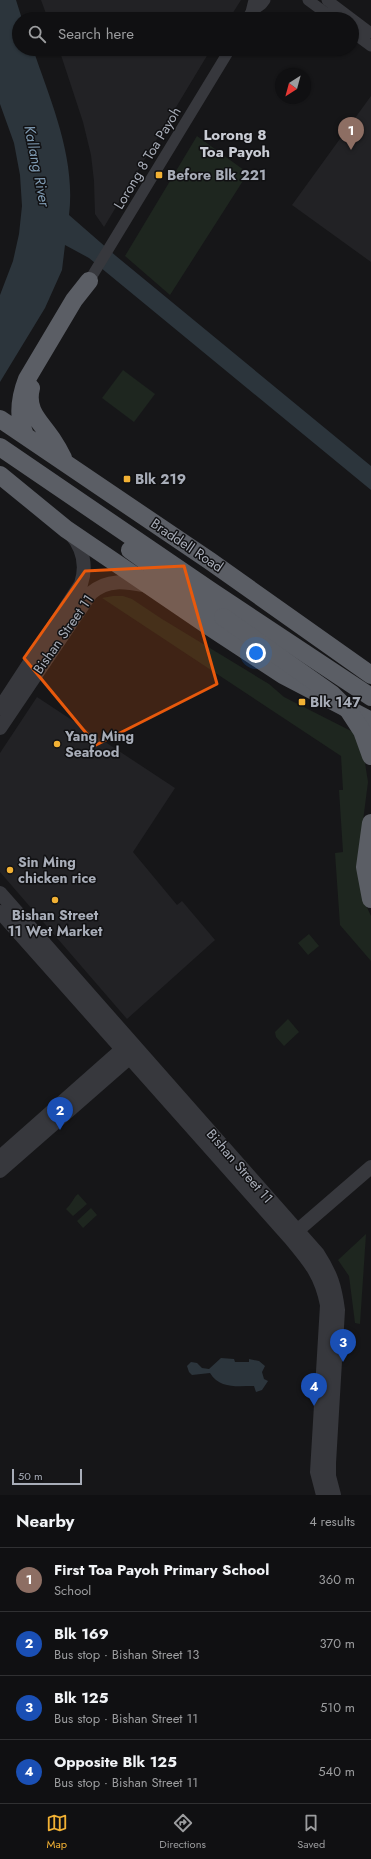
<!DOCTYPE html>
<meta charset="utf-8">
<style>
:root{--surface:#101012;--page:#1e1e20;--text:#f1f3f6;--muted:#9c9d9f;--line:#303032;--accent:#f2b134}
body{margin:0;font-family:Jost,sans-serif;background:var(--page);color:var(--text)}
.compass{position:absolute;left:275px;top:68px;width:36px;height:36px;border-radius:50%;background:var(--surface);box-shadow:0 1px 3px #0004;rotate:216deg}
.scale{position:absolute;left:12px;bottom:10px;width:70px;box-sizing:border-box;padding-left:4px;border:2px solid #a8adb8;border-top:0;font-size:11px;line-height:14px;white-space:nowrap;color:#a8adb8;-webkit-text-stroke:3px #111113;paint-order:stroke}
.you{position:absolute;left:256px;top:653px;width:14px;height:14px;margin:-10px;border:3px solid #fff;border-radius:50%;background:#1a73e8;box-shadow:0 0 0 6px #1a73e833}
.badge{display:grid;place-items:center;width:26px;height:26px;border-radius:50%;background:var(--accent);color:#fff;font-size:13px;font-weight:700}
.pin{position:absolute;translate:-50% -33px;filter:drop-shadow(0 1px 2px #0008)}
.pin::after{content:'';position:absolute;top:21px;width:14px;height:12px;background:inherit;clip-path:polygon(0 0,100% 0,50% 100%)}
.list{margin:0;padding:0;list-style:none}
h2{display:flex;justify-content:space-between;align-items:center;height:52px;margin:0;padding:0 16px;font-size:17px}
h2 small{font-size:13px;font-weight:400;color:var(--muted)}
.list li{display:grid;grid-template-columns:26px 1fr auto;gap:12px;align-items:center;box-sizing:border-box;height:64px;padding:0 16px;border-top:1px solid var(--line)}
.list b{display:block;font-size:15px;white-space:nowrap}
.list p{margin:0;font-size:13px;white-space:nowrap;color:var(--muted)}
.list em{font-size:13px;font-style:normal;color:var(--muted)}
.icon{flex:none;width:22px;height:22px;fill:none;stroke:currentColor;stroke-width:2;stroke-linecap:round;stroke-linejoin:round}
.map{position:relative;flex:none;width:371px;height:1495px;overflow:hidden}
.search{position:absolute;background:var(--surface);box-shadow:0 1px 3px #0004;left:12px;right:12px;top:12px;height:44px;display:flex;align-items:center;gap:10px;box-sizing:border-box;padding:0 14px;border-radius:22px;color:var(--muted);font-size:15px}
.sheet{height:308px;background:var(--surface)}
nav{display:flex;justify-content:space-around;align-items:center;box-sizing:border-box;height:56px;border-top:1px solid var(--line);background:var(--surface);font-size:11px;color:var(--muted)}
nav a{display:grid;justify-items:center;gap:2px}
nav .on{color:var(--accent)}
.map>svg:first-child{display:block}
.built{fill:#222225}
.green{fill:#1e261f}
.water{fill:#2c353c}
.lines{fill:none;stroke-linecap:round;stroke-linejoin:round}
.minor{stroke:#37383d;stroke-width:11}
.tertiary{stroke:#37383d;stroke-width:14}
.trunk{stroke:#5b5e65;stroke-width:18}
.trunk-bridge{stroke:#5b5e65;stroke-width:18}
.marked{fill:#e8590c;fill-opacity:0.2;stroke:#e8590c;stroke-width:3;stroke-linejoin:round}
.poi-dot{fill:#f2b134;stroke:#111113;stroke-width:1.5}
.labels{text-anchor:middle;stroke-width:3;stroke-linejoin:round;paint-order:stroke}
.street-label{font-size:14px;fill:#a8adb8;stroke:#111113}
.poi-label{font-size:14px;font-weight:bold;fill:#a8adb8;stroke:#111113;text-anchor:start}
.neighbourhood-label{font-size:15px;font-weight:bold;fill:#c9ccd4;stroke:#111113}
.water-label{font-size:15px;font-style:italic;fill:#7f9bb3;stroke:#111113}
</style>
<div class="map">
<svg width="371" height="1495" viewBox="0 0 371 1495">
<rect width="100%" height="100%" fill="#161618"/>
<path class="built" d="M41,0H241L229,19H48Z
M59,49H211L104,227L95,214L94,181L91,155L83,122Z
M371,96V262L292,205Z
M37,697L175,788L133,852L177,905L182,901L215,940L127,1019L0,872V753Z"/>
<path class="green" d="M197,136L248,173L170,295L125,256Z
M123,370L155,394L134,422L102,398Z
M113,596H123L132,599L162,619L269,684L284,697L357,734L363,750L368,782L359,852L365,903L371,916V961L340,925L335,853L343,852L339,790H343L341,756L102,598Z
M309,934L319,946L308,955L298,943Z
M288,1019L299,1032L284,1046L276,1037L275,1032Z
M78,1194L87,1204L73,1216L66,1209C72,1204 73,1198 78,1194Z
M91,1208L97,1215L83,1228L77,1221Z
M366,1234L360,1324L355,1323L349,1276L338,1260Z"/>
<path class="water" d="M0,0H16L22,19H19V49H33C51,102 76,158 69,215L116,256L371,466V490L106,272L89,258L65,245L62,270L45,308L0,382V295L13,261L19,234L22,206L20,175L14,143L0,104Z
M221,1358L234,1359L235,1362H249V1359L259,1361L265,1366L262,1372L264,1379L268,1381L262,1390L256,1392L254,1386C236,1386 220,1389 210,1373L192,1375L189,1372L187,1366L191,1362L197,1363L202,1368L209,1369Z"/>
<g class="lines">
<path class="minor" d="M308,0L334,19
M327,0L371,33
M251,12L262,4L265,0
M247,19L251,12L254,0
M352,32L371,46
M89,281L230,49"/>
<path class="tertiary" d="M0,708L81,584C87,566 83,548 70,533
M0,728L91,593C109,578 126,582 148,586
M0,893L318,1254C331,1274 335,1287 338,1310L329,1463V1476L334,1495
M0,912L289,1237C309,1261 321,1274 327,1305L317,1472L323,1495
M0,1157L129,1043
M0,1171L136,1052
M290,1237L371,1167"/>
<path class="trunk" d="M31,388C25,411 41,422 52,439C56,445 60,452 63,458
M0,419L210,561L371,675
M25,435C17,416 20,397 27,379L74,300L89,281
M0,447L211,591L371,697
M0,475L66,529L210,627L283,675L371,721
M130,550L223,617
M371,823L365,867L371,899"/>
<path class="trunk-bridge" d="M223,617L332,694L349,711L362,731L371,756"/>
</g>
<path class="marked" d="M184,566L217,684L96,745L24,658L85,571Z"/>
<g class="poi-dot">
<rect x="155" y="171" width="8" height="8" rx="2"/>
<rect x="123" y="475" width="8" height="8" rx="2"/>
<rect x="298" y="698" width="8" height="8" rx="2"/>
<circle cx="57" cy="744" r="4"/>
<circle cx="10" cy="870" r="4"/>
<circle cx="55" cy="900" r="4"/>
</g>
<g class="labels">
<g class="street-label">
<text transform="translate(147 158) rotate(-59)" y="5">Lorong 8 Toa Payoh</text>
<text transform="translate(187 545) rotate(34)" y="5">Braddell Road</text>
<text transform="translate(63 634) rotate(-55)" y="5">Bishan Street 11</text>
<text transform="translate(240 1166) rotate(49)" y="5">Bishan Street 11</text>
</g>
<g class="poi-label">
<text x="167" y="180">Before Blk 221</text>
<text x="135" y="484">Blk 219</text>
<text x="310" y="707">Blk 147</text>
<text x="65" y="741">Yang Ming<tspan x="65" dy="16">Seafood</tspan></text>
<text x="18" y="867">Sin Ming<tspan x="18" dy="16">chicken rice</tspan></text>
<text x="55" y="920" text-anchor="middle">Bishan Street<tspan x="55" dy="16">11 Wet Market</tspan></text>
</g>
<g class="neighbourhood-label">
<text x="235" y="140">Lorong 8<tspan x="235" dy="17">Toa Payoh</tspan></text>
</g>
<g class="water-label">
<text transform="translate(37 166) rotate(79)" y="5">Kallang River</text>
</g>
</g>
</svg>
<svg class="compass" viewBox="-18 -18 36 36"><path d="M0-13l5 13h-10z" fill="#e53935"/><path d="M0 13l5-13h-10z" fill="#9c9d9f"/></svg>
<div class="scale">50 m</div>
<div class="you"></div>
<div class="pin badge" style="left:351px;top:150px;background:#8d6e63">1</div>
<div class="pin badge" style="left:60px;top:1130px;background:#1a4fb4">2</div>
<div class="pin badge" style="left:343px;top:1362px;background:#1a4fb4">3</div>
<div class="pin badge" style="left:314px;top:1406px;background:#1a4fb4">4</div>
<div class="search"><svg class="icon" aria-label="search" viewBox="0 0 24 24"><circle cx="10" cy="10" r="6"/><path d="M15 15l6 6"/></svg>Search here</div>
</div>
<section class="sheet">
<h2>Nearby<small>4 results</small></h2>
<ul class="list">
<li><span class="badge" style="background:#8d6e63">1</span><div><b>First Toa Payoh Primary School</b><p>School</p></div><em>360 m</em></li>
<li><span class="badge" style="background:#1a4fb4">2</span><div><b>Blk 169</b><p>Bus stop · Bishan Street 13</p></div><em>370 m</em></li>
<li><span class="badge" style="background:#1a4fb4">3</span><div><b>Blk 125</b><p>Bus stop · Bishan Street 11</p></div><em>510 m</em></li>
<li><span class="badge" style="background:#1a4fb4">4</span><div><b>Opposite Blk 125</b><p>Bus stop · Bishan Street 11</p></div><em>540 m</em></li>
</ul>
</section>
<nav>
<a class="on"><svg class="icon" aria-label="map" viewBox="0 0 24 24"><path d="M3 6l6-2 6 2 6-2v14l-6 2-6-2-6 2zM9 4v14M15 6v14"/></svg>Map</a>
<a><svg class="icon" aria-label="directions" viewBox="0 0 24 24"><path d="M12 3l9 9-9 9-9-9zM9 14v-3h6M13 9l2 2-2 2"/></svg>Directions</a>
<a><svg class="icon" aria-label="saved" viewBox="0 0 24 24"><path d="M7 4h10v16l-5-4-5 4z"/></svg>Saved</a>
</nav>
